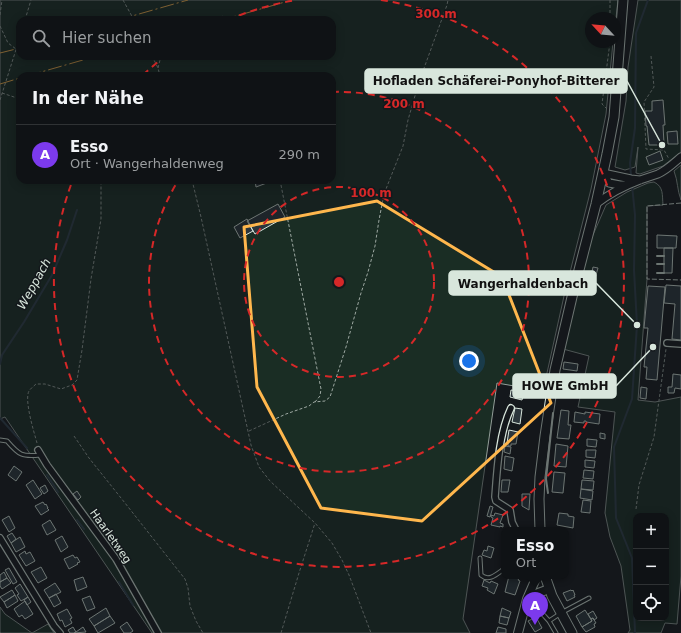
<!DOCTYPE html>
<html lang="de">
<meta charset="utf-8">
<style>
:root{--surface:#0f1215;--page:#1d2022;--text:#f1f3f6;--muted:#9b9ea0;--line:#2f3234;--accent:#7c3aed}
body{margin:0;font-family:"DejaVu Sans",sans-serif;background:var(--page);color:var(--text)}
.controls{position:absolute;right:12px;bottom:12px;display:grid;overflow:hidden;border-radius:8px;box-shadow:0 2px 10px #0003}
.controls button{width:36px;height:36px;display:grid;place-items:center;padding:0;border:0;border-bottom:1px solid var(--line);background:var(--surface);color:var(--text);font:20px sans-serif}
.compass{position:absolute;left:585px;top:12px;width:36px;height:36px;border-radius:50%;background:var(--surface);box-shadow:0 2px 10px #0003;rotate:296deg}
.you{position:absolute;left:469px;top:361px;width:14px;height:14px;margin:-10px;border:3px solid #fff;border-radius:50%;background:#1a73e8;box-shadow:0 0 0 6px #1a73e833}
.badge{display:grid;place-items:center;width:26px;height:26px;border-radius:50%;background:var(--accent);color:#fff;font-size:13px;font-weight:700}
.pin{position:absolute;translate:-50% -33px;filter:drop-shadow(0 1px 2px #0008)}
.pin::after{content:'';position:absolute;top:21px;width:14px;height:12px;background:inherit;clip-path:polygon(0 0,100% 0,50% 100%)}
.popup{position:absolute;left:501px;top:527px;width:68px;height:52px;box-sizing:border-box;display:grid;place-content:center;border-radius:8px;background:var(--surface);filter:drop-shadow(0 1px 3px #0005);font-size:13px;white-space:nowrap;color:var(--muted)}
.popup b{font-size:15px;color:var(--text)}
.popup::after{content:'';position:absolute;left:50%;top:100%;margin-left:-8px;border:8px solid transparent;border-top-color:var(--surface)}
.list{margin:0;padding:0;list-style:none}
h2{display:flex;justify-content:space-between;align-items:center;height:52px;margin:0;padding:0 16px;font-size:17px}
h2 small{font-size:13px;font-weight:400;color:var(--muted)}
.list li{display:grid;grid-template-columns:26px 1fr auto;gap:12px;align-items:center;box-sizing:border-box;height:60px;padding:0 16px;border-top:1px solid var(--line)}
.list b{display:block;font-size:15px;white-space:nowrap}
.list p{margin:0;font-size:13px;white-space:nowrap;color:var(--muted)}
.list em{font-size:13px;font-style:normal;color:var(--muted)}
.icon{flex:none;width:22px;height:22px;fill:none;stroke:currentColor;stroke-width:2;stroke-linecap:round;stroke-linejoin:round}
.map{position:relative;flex:none;width:681px;height:633px;overflow:hidden}
.search{position:absolute;background:var(--surface);box-shadow:0 2px 10px #0003;left:16px;top:16px;width:320px;height:44px;display:flex;align-items:center;gap:10px;box-sizing:border-box;padding:0 14px;border-radius:12px;color:var(--muted);font-size:15px}
.panel{position:absolute;background:var(--surface);box-shadow:0 2px 10px #0003;left:16px;top:72px;width:320px;height:112px;border-radius:12px}
.map>svg:first-child{display:block}
.green{fill:#1a2d24;stroke:#939e99;fill-rule:evenodd}
.lines{fill:none;stroke-linecap:round;stroke-linejoin:round}
.stream{stroke:#2f3f4d;stroke-width:2}
.building{fill:#2c363c;stroke:#d8e6dc}
.service-casing{stroke:#d8e6dc;stroke-width:5}
.minor-casing{stroke:#d8e6dc;stroke-width:8}
.tertiary-casing{stroke:#d8e6dc;stroke-width:9}
.secondary-casing{stroke:#d8e6dc;stroke-width:10}
.primary-casing{stroke:#d8e6dc;stroke-width:11}
.path{stroke:#9da8a2;stroke-width:1;stroke-dasharray:3 2;stroke-linecap:butt}
.service{stroke:#14181c;stroke-width:3}
.minor{stroke:#14181c;stroke-width:5.5}
.tertiary{stroke:#14181c;stroke-width:7}
.secondary{stroke:#14181c;stroke-width:8}
.primary{stroke:#14181c;stroke-width:9}
.fence{stroke:#d8e6dc;stroke-width:1;stroke-dasharray:5 2;stroke-linecap:butt}
.wall{stroke:#d8e6dc;stroke-width:2}
.power{stroke:#ffb74d;stroke-width:1;stroke-dasharray:14 3 2 3;stroke-linecap:butt}
.marked{fill:none;stroke:#ffb74d;stroke-width:3;stroke-linejoin:round}
.ring{fill:none;stroke:#d62828;stroke-width:2;stroke-dasharray:7 5}
.labels{text-anchor:middle;stroke-width:3;stroke-linejoin:round;paint-order:stroke}
.street-label{font-size:11px;fill:#d8e6dc;stroke:#14181c}
.water-label{font-size:12px;font-style:italic;fill:#d8e6dc;stroke:#14181c}
.centre{fill:#d62828;stroke:#14181c;stroke-width:2}
.ring-label{font-size:12px;text-anchor:middle;font-weight:bold;fill:#d62828;stroke:#14181c;stroke-width:3;stroke-linejoin:round;paint-order:stroke}
.leader{fill:none;stroke:#d8e6dc;stroke-width:1.5}
.callout-dot{fill:#d8e6dc;stroke:#14181c;stroke-width:1.5}
.callout{fill:#d8e6dc;stroke:#d8e6dc;stroke-width:1.5}
.callout-label{font-size:12px;text-anchor:middle;font-weight:bold;fill:#111}
</style>
<div class="map">
<svg width="681" height="633" viewBox="0 0 681 633">
<rect width="100%" height="100%" fill="#14181c"/>
<path class="green" d="M0,0H618L615,27V18H591V42H613L606,114L591,189L564,296L543,391L497,383L463,619L470,633H152L5,417L0,419ZM20,20H332V56H20ZM20,76H332V180H20Z
M638,0H681V152L663,166L640,174L636,173L638,147L635,167L625,170L615,167L626,101L628,67Z
M681,165V200C677,190 678,181 674,171Z
M654,182C664,187 662,195 663,205L647,206V279L638,400L655,402L681,397V576L677,624L665,623L661,633H628L630,630L621,566L610,537L605,513L615,412L578,407L589,356L563,349L586,251L606,205L627,192L648,183ZM636,516H666V618H636Z
M0,607L5,614L32,633L48,624L54,633H1L0,632Z"/>
<g class="lines">
<path class="stream" d="M631,176L630,163L635,128L636,33L648,0
M632,185L635,215L634,270L637,325L632,399L614,447L616,518L632,558L635,632L634,633
M0,364L2,355L24,322L52,275L67,240L77,210
M0,418L27,448
M47,475L58,492
M77,520L84,529
M119,582L133,605"/>
</g>
<path class="building" d="M663,100L665,125H663L664,144L660,147L658,146V145H649L647,126H646L645,111H652V101Z
M677,131L678,144H668L667,132Z
M660,151L663,160L649,165L646,157Z
M255,180H272V181L256,187Z
M278,204L285,217L255,234L247,221Z
M247,219L253,231L240,238L234,227Z
M657,235L677,236L676,248H657Z
M664,248H673L672,273H664Z
M593,267L598,268L594,282L590,281Z
M666,285L681,286V340L672,339L675,304L664,303Z
M648,286L665,287L657,380L646,379L647,367H644L648,328H644Z
M564,362L578,364L577,371L563,369Z
M673,374L681,375V389L675,388L674,393H668V387H672Z
M641,387L647,388L646,399L640,398Z
M511,390L524,392L522,400L510,397Z
M515,408L522,409L520,424L512,422Z
M561,410L569,411L568,425H571L569,439L557,438Z
M575,412L585,414V412L600,414L599,424L586,422V421H584V423L574,422Z
M509,430L518,432L516,444H511V446H508V443H507Z
M600,433L605,434V439L600,438Z
M587,439L597,440L596,447L587,446Z
M556,444L568,446L566,467L554,466Z
M505,446L511,447L510,454L504,452Z
M586,450H596L595,458L586,457Z
M505,456L514,458L512,471L504,469Z
M585,460L595,461L594,468L585,467Z
M14,466L22,472L16,481L8,475Z
M584,470L594,471L593,479L583,478Z
M554,472L565,473L563,493L552,492Z
M33,480L42,494L35,499L26,485Z
M502,480H510L508,492H501Z
M582,480L594,481L593,490L581,489Z
M45,485L48,491L44,494L40,488Z
M581,489L593,491L592,500L580,498Z
M77,491L81,497L78,500L73,494Z
M522,494H530L529,510L522,506Z
M583,500L591,501L590,513L581,512Z
M43,502L45,505L46,504L48,508H47L49,510L41,515L35,506Z
M490,506L493,507L490,517L487,516Z
M495,513L503,515L500,523L503,524V527L500,526V527L491,525L493,518L491,517V515L494,516Z
M559,513L568,514V516L574,517L573,528L557,525Z
M9,516L15,528L9,532L2,520Z
M50,520L56,530L47,535L42,525Z
M12,533L16,539L11,543L7,536Z
M62,536L68,547L61,552L55,540Z
M20,537L25,547L16,552L11,543Z
M488,546L494,548L491,558L482,555L484,550L487,551Z
M25,551L26,554L30,552L35,561L26,566L19,555Z
M73,555L75,558L77,557L80,562L77,563L78,564L69,569L64,559Z
M41,567L47,578L38,583L31,572Z
M9,568L17,582L13,584L5,570Z
M4,572L7,578L0,582V575Z
M509,576L520,577L518,580L520,581L515,595L505,592Z
M83,577L87,587L77,591L74,580Z
M7,578L11,583L2,589L0,586V582Z
M484,580L490,583L491,581L498,584L494,594L487,590L488,588L482,586Z
M55,583L61,592L49,598L44,590Z
M20,584L28,597L21,601L17,595L19,594L15,588Z
M12,590L15,595L4,602L0,597Z
M571,590L572,591L573,590L575,595H574L575,597L567,601L563,593Z
M56,594L61,603L54,607L49,598Z
M15,595L18,601L7,608L4,602Z
M90,596L95,608L87,611L82,599Z
M28,597L31,602L27,605L24,600Z
M25,601L33,614L25,619L22,615L19,617L14,609Z
M106,608L110,616L94,626L89,619Z
M502,608L511,612L509,618L500,616Z
M67,609L72,618L70,619L72,623L65,627L62,620L60,621L57,614Z
M585,610L592,621L582,627L576,616Z
M593,611L597,618L594,620L593,618L591,619L588,614Z
M110,616L115,623L98,633L94,626Z
M500,616L509,618L507,625L499,623Z
M536,617L542,628L535,632L528,621Z
M593,618L596,623L594,624L595,627L586,632L582,627L592,621L591,619Z
M127,622L133,631L130,633H124L120,627Z
M73,627L76,632L74,633H70L68,630Z
M83,627L86,632L74,633L76,632Z
M498,627L506,629V633H496Z"/>
<g class="lines">
<defs>
<path id="service" d="M0,440L7,441C19,455 22,457 40,455
M480,558L481,575C489,582 497,574 504,569
M530,600L549,621L556,633
M549,621L561,613L589,598"/>
<path id="minor" d="M667,343L681,344
M511,408C499,433 497,469 495,497L496,501L510,510L512,522L516,530
M38,450L47,465L116,559L158,633
M0,538L54,626L60,633"/>
<path id="tertiary" d="M603,173L631,179L640,180
M603,173L609,183L620,185H627
M596,204C609,194 624,186 640,180C646,178 652,176 658,174C667,170 674,163 681,157"/>
<path id="secondary" d="M528,601C533,594 541,592 549,589
M518,633L527,599L537,576"/>
<path id="primary" d="M540,530L539,499L540,477L545,436L555,370L572,297L596,204L607,154L614,117L623,0
M545,576L552,596L572,633"/>
</defs>
<use href="#service" class="service-casing"/>
<use href="#minor" class="minor-casing"/>
<use href="#tertiary" class="tertiary-casing"/>
<use href="#secondary" class="secondary-casing"/>
<use href="#primary" class="primary-casing"/>
<path class="path" d="M123,0L134,20
M0,15L2,0
M610,18V0
M25,20L31,0
M218,20L223,16L225,20
M0,26L8,43L16,49
M152,56L158,68L160,76
M651,56L654,87L644,102L646,149L664,150L669,159
M158,68L160,60L166,56
M2,93L20,99
M0,100L20,37
M607,109L602,104L610,42
M192,180L201,217L251,445L259,467L270,481L315,523L332,543L342,560L349,575L371,633
M280,180L321,389L320,396L315,402
M249,431L286,414L309,406L314,402L325,401L330,397L346,347L361,293L368,272L375,246L379,220L384,194L403,146L408,120L419,82L447,5L448,0
M74,436L89,458L125,503L185,579L188,588L190,606L196,621L203,633
M37,443C34,432 24,400 29,391C31,388 34,386 36,384H45L61,389L72,385L77,380L82,350L91,279L101,219V180
M636,509L639,485L654,437L666,349
M281,633L299,573L315,523"/>
<use href="#service" class="service"/>
<use href="#minor" class="minor"/>
<use href="#tertiary" class="tertiary"/>
<use href="#secondary" class="secondary"/>
<use href="#primary" class="primary"/>
<path class="fence" d="M681,203L647,206V279L681,280"/>
<path class="wall" d="M657,256H664
M657,264H664
M657,273H664
M548,493L546,479L553,413"/>
<path class="power" d="M118,20L188,0
M222,20L292,0
M0,53L20,48
M27,76L97,56
M0,84L20,78"/>
</g>
<path d="M0 0H681V633H0ZM377,201L502,277L551,403L422,521L321,508L257,387L244,227Z" fill="#14181c" fill-opacity=".55" fill-rule="evenodd"/>
<path class="marked" d="M377,201L502,277L551,403L422,521L321,508L257,387L244,227Z"/>
<g class="ring">
<circle cx="339" cy="282" r="95"/>
<path d="M332 92A190 190 0 1 1 178 181"/>
<path d="M143 75A285 285 0 0 1 164 57M228 20A285 285 0 0 1 297 0M381 0A285 285 0 1 1 72 182"/>
</g>
<g class="labels">
<g class="street-label">
<text transform="translate(111 536) rotate(55)" y="4">Haarletweg</text>
</g>
<g class="water-label">
<text transform="translate(34 284) rotate(-61)" y="4">Weppach</text>
</g>
</g>
<circle cx="339" cy="282" r="6" class="centre"/>
<g class="ring-label">
<text x="436" y="18">300 m</text>
<text x="404" y="108">200 m</text>
<text x="371" y="197">100 m</text>
</g>
<path class="leader" d="M662 145L627 81M637 325L596 283M653 347L616 386"/>
<g class="callout-dot">
<circle cx="662" cy="145" r="4"/>
<circle cx="637" cy="325" r="4"/>
<circle cx="653" cy="347" r="4"/>
</g>
<g class="callout">
<rect x="365" y="69" width="262" height="24" rx="4"/>
<rect x="449" y="271" width="147" height="24" rx="4"/>
<rect x="513" y="374" width="103" height="24" rx="4"/>
</g>
<g class="callout-label">
<text x="496" y="85">Hofladen Schäferei-Ponyhof-Bitterer</text>
<text x="523" y="288">Wangerhaldenbach</text>
<text x="565" y="390">HOWE GmbH</text>
</g>
</svg>
<div class="controls">
<button>+</button>
<button>−</button>
<button><svg class="icon" aria-label="locate" viewBox="0 0 24 24"><circle cx="12" cy="12" r="6"/><path d="M12 2v4M12 18v4M2 12h4M18 12h4"/></svg></button>
</div>
<svg class="compass" viewBox="-18 -18 36 36"><path d="M0-13l5 13h-10z" fill="#e53935"/><path d="M0 13l5-13h-10z" fill="#9b9ea0"/></svg>
<div class="you"></div>
<div class="pin badge" style="left:535px;top:625px">A</div>
<div class="popup"><b>Esso</b>Ort</div>
<div class="search"><svg class="icon" aria-label="search" viewBox="0 0 24 24"><circle cx="10" cy="10" r="6"/><path d="M15 15l6 6"/></svg>Hier suchen</div>
<section class="panel">
<h2>In der Nähe<small></small></h2>
<ul class="list">
<li><span class="badge">A</span><div><b>Esso</b><p>Ort · Wangerhaldenweg</p></div><em>290 m</em></li>
</ul>
</section>
</div>
